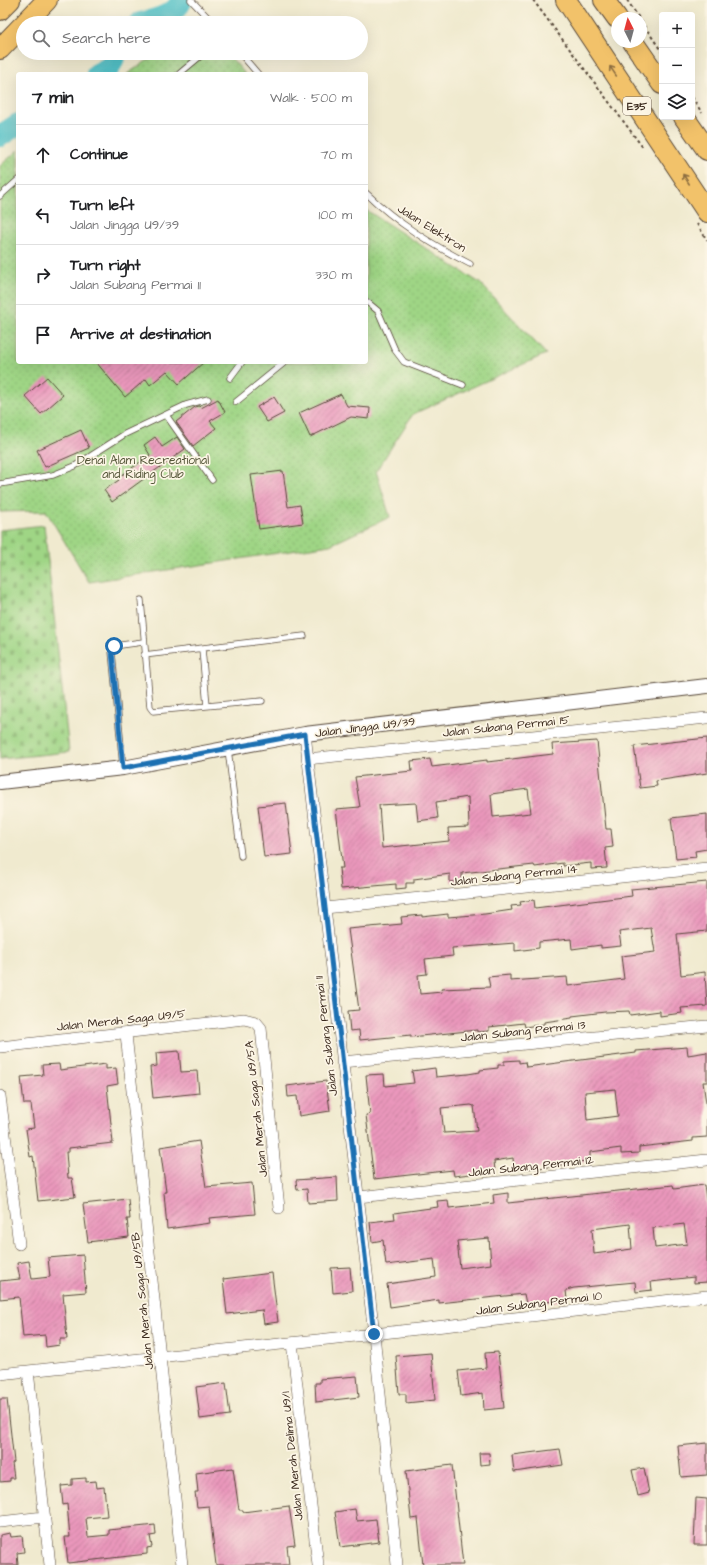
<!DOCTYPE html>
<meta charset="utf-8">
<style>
:root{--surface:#fff;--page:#f6f6f6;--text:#202124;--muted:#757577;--line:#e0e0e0}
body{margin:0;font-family:"Architects Daughter",sans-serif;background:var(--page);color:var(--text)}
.controls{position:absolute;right:12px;top:12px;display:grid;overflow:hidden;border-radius:4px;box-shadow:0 4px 16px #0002}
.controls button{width:36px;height:36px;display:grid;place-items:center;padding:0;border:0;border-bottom:1px solid var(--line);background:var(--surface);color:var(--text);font:20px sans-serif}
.compass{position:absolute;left:611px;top:12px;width:36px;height:36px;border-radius:50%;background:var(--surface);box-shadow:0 4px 16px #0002;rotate:354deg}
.stop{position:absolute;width:12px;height:12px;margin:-9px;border:3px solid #1f6fb2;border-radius:50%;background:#fff}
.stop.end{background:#1f6fb2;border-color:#fff;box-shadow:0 1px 4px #0008}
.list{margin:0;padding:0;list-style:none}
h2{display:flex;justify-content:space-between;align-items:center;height:52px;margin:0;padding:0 16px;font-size:17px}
h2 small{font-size:13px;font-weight:400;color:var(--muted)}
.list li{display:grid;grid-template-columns:26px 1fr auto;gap:12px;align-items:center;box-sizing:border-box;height:60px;padding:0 16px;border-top:1px solid var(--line)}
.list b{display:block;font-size:15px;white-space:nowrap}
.list p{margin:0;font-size:13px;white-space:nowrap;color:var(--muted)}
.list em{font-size:13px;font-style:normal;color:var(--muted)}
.icon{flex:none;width:22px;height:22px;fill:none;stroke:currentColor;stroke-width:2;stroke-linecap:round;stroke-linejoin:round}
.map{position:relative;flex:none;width:707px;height:1565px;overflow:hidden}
.search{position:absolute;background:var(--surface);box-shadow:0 4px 16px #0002;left:16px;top:16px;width:352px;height:44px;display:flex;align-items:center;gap:10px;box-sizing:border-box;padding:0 14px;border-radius:22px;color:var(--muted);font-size:15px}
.panel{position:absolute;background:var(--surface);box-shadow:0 4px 16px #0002;left:16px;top:72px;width:352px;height:292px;border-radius:4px}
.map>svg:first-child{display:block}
.cemetery{fill:url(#cemetery-stones);stroke:#6d8052}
.park{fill:url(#park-dots);stroke:#6d8052}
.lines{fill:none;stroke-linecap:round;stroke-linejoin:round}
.river{stroke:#53c1c7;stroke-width:22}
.building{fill:url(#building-hatch);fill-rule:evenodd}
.service-casing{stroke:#564739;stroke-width:7}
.minor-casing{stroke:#564739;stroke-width:12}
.tertiary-casing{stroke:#564739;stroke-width:16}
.motorway-casing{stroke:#564739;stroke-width:22}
.path{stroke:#564739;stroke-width:2;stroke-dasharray:3 3;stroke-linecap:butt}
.service{stroke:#fff;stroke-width:5.5}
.minor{stroke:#fff;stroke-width:11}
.tertiary{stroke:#fff;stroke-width:14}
.motorway{stroke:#f2c26a;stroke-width:20}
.oneway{stroke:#8d6e40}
.route{stroke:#1f6fb2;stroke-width:5}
.labels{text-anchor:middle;stroke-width:3.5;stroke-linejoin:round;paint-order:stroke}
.shield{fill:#fcf5e5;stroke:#75675a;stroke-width:1}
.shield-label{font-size:11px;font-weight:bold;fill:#3b2a1e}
.street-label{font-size:12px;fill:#3b2a1e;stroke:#fcf5e5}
.park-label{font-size:12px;fill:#545538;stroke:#fcf5e5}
</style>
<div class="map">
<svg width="707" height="1565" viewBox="0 0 707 1565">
<defs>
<pattern id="cemetery-stones" width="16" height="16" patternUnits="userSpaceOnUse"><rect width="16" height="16" fill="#9fd585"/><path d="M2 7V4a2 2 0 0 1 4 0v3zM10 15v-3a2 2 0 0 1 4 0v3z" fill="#8ab772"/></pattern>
<pattern id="park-dots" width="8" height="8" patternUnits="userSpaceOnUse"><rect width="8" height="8" fill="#9fd585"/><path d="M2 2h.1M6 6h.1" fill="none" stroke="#8ab772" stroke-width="1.8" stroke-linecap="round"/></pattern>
<pattern id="building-hatch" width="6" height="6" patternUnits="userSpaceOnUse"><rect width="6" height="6" fill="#ea97bc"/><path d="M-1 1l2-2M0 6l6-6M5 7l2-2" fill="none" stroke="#bf7b98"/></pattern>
</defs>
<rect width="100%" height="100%" fill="#fcf5e5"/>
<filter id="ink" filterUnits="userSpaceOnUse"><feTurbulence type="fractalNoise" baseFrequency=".025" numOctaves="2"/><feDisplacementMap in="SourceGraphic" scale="8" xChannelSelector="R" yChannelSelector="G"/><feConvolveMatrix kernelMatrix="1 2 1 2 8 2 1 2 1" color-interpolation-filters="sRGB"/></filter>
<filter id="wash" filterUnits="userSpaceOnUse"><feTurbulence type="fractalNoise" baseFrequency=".012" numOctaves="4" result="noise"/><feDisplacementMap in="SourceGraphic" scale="16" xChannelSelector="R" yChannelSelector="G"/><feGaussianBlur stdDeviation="0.9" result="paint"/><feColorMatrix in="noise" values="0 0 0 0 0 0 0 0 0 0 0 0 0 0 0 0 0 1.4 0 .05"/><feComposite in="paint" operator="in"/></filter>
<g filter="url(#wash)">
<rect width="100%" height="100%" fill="#f0eacf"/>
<path class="cemetery" d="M44,525L69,752L0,759V530Z"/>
<path class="park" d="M159,53H227L245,74H127Z
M18,150V362H366V210L480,283L546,354L413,414L376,471L390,517L330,545L89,582L46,511L0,512V166Z"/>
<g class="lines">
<path class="river" d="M140,23C155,20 176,15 182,0
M97,74L110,67L116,53
M0,136L18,124"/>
</g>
<g id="blocks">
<path class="building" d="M96,362H204L179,384L167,371L150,385L146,379L125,397Z
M47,377L63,395L41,414L25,396Z
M341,394L347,406L370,408L369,419L351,417L310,437L299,413Z
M274,397L284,413L267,422L257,407Z
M218,399L225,412L210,421L216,428L193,446L176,422L195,407L199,406L201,408Z
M81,430L89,448L45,467L37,450Z
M155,437L162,447L177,437L185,449L112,502L104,490L119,480L118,478L150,455L144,445Z
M283,471L288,507L300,505L303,523L259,529L251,475Z
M707,738V773L656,781L657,786L640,788L634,746Z
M597,741L606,829H611L613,847L605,848L607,868L591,869V863L563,866V863L535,867L534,865L462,873V881L450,882V874L414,879V883H406V888L396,889V884L341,889L339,868H343L336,809L360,807L355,777L412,771L411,761L430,759L432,767L487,760V762L553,754L552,744ZM528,789L531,813L493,817L491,794ZM468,797L469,827L448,828L449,841L382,848L379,805L416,803L418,821L438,818L436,802Z
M286,803L292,854L264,857L258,806Z
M707,814V849L695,851L696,857L676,859L671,818Z
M707,882V931L677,934L681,975L705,972L707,1006L681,1008L682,1013L660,1016V1011L630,1015L629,1011L605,1012L572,1016V1018L544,1022V1024L525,1027L524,1023L489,1027V1031L477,1032V1030L411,1037V1035L360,1040L359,1030L350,1031L348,1011L359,1010L348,929L402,924L401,917L422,915V917L448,914V917L485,914L512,910L511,906L521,905L520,902L534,900L535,908L632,896L631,889ZM651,928L655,952L621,956L624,979L568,986L567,977L510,981V975L488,977L490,987L441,989L442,992L420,994L418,975L427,974L425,959L453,956L452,948L515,943V951L539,948V942L571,939L572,949L601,945V948L621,946L619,932Z
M687,1047L688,1055L707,1052V1082H703L707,1110V1137L693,1138V1141L639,1147V1153L621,1154V1148L590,1152V1161L560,1163L561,1166L514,1170L513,1158L494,1161L495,1171L454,1176L453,1170L374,1179L366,1115L370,1114L366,1075L384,1074L385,1086L414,1083L412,1071L435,1068L436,1077L468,1074L480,1072V1070L498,1068V1065H504V1061L519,1060V1063L525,1062L526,1067L636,1053V1051ZM615,1089L618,1116L587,1120L585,1092ZM471,1105L474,1106L477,1131L444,1133L441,1108Z
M179,1051L181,1072L197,1071L199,1093L153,1098L150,1067L157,1066L156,1053Z
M59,1064L60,1070L106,1064V1069L116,1068L118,1084L107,1086L113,1143L69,1148V1152H66L68,1178H72L75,1197L38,1201L33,1156L30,1157L26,1129L34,1128L31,1104H24L21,1077L43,1075L42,1065Z
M326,1081L330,1111L299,1116L297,1096L288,1097L287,1086Z
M199,1141L206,1187L252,1183L255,1214L209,1218L210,1223L167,1229L164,1192H166L160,1147Z
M337,1177L338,1201L308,1203L307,1189L297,1190L296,1180Z
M673,1185L674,1189L704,1185L707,1205V1282L694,1283V1277L651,1282L652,1290L636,1292L635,1282L574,1288L566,1290L567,1300L526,1304L524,1294L439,1303V1300L390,1307L387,1284L436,1277L434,1259L386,1265L383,1240L372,1242L370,1222L395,1219L394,1213L438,1207L437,1201L448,1200L449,1208L494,1203L493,1195L508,1193V1203ZM630,1224L632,1249L594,1254L592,1229ZM684,1224L687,1244L655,1248L653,1228ZM489,1238L491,1264L460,1268L457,1241Z
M128,1199L130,1219H127L129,1237L88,1242L83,1204Z
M83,1255L86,1292L63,1294L67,1339H60V1345L46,1347L45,1335L23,1337L19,1297L0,1299V1281L20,1279L17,1263L29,1261L32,1279L50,1277L48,1258Z
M350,1267L352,1291L333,1293L331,1268Z
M272,1273L278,1322L264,1324L262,1310L227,1314L223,1279Z
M498,1352L504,1408L484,1410L483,1393L461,1396L458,1371L486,1368L485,1353Z
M431,1353L435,1400L406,1403V1394H399L396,1356Z
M357,1376L359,1397L316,1402L315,1383H320V1379Z
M226,1383L230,1415L200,1419L196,1387Z
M0,1399H7L14,1462L12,1463L14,1478H10V1481L0,1482Z
M707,1443V1475L681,1477L678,1446Z
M560,1449L563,1465L514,1472L512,1455Z
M479,1453H489L490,1464L480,1465Z
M452,1465L463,1565H423L418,1518L411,1519L406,1471Z
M233,1468L239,1510H243V1512L289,1506L295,1545L287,1546L289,1565H216L209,1506L197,1507L195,1492H198L196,1473Z
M644,1468L649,1493L638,1496L632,1470Z
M86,1478V1482L96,1481L97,1488L104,1487L107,1516L86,1518L88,1537L109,1535V1530L155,1525L156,1535L150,1536L152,1547L147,1548V1554L68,1563L65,1537H70L67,1504L63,1505L61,1486L72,1485V1479Z
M696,1498L707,1499V1545H694Z
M355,1509L357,1521L376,1519L379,1542L340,1547L335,1512Z
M10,1533L11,1537L22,1536L24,1552L17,1553L18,1565H0V1535Z"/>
</g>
</g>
<g filter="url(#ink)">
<use href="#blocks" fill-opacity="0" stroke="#564739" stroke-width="1"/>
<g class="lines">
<defs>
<path id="service" d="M191,0L213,23
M240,53L258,74
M179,74L204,53
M366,193C398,224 431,244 470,264
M0,196L18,180
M366,301L378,311L395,350L404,362L463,385
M230,378L242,362
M236,402L285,362
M166,415L212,480
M0,484L53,475L75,466L125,434L186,405L208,399
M141,600L150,707L153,711L262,701
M202,649L207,706
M144,655L304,636
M228,749L241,856
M123,767L112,652L114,646L143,642"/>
<path id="minor" d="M305,734L374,1334L397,1565
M307,759L707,718
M325,908L707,868
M126,1034L182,1565
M0,1047L244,1019L256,1022L261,1028L279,1208
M342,1062L707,1026
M0,1096L19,1244
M358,1197L707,1160
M292,1343L318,1565
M28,1371L50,1565
M0,1374L374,1334L707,1296
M0,1522L44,1517"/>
<path id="tertiary" d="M0,782L123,768L305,734L707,686"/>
<path id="motorway" d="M566,0L707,212
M604,0L617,18
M0,10L10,0
M25,23L47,0
M633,42L662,84
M0,49L23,25
M684,117L707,150"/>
</defs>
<use href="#service" class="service-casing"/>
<use href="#minor" class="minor-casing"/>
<use href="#tertiary" class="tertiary-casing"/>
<use href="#motorway" class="motorway-casing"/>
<path class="path" d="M533,0L644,149
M627,0L639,18
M641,21L662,52
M692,97L702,113
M697,224L707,240"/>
<use href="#service" class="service"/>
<use href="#minor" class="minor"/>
<use href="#tertiary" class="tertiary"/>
<use href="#motorway" class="motorway"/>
</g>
<defs><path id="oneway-shaft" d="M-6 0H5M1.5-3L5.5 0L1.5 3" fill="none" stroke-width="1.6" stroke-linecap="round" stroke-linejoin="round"/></defs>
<g class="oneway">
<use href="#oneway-shaft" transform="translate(613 71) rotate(-124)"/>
<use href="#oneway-shaft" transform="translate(686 179) rotate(-123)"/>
</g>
</g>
<g class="lines" filter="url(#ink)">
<path class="route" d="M114,646L112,652L123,768L305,734L374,1334"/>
</g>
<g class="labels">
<rect class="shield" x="623" y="97" width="28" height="18" rx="3"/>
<g class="shield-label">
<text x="637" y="110">E35</text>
</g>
<g class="street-label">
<text transform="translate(432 228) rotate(32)" y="4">Jalan Elektron</text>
<text transform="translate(506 726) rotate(-6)" y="4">Jalan Subang Permai 15</text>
<text transform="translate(365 727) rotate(-7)" y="4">Jalan Jingga U9/39</text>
<text transform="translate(514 875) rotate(-6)" y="4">Jalan Subang Permai 14</text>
<text transform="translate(121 1020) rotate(-6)" y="4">Jalan Merah Saga U9/5</text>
<text transform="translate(523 1031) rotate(-6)" y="4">Jalan Subang Permai 13</text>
<text transform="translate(326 1036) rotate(-97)" y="4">Jalan Subang Permai 11</text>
<text transform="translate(256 1109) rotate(-96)" y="4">Jalan Merah Saga U9/5A</text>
<text transform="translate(531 1166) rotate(-6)" y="4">Jalan Subang Permai 12</text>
<text transform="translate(142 1301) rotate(-96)" y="4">Jalan Merah Saga U9/5B</text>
<text transform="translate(539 1303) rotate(-7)" y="4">Jalan Subang Permai 10</text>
<text transform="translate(292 1456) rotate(-96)" y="4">Jalan Merah Delima U9/1</text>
</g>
<g class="park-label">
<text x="143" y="464">Denai Alam Recreational<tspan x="143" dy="14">and Riding Club</tspan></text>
</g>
</g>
</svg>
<div class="controls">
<button>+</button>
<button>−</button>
<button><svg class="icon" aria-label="layers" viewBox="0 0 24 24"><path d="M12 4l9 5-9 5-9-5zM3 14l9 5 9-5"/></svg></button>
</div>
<svg class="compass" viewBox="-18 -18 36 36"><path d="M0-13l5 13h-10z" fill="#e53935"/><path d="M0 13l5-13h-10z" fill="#757577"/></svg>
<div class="stop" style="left:114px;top:646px"></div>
<div class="stop end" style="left:374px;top:1334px"></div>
<div class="search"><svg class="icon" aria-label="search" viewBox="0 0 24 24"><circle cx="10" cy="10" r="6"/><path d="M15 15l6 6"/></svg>Search here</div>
<section class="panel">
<h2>7 min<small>Walk · 500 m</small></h2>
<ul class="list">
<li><svg class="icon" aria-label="ahead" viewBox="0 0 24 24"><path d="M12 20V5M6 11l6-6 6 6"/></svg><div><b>Continue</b></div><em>70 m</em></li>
<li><svg class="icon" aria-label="left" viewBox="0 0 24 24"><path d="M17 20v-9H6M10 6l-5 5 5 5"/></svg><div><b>Turn left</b><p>Jalan Jingga U9/39</p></div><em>100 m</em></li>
<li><svg class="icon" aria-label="right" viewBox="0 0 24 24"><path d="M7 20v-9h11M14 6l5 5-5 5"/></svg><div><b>Turn right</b><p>Jalan Subang Permai 11</p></div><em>330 m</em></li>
<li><svg class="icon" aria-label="arrive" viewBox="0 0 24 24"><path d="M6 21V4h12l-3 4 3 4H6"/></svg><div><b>Arrive at destination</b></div></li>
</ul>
</section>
</div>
